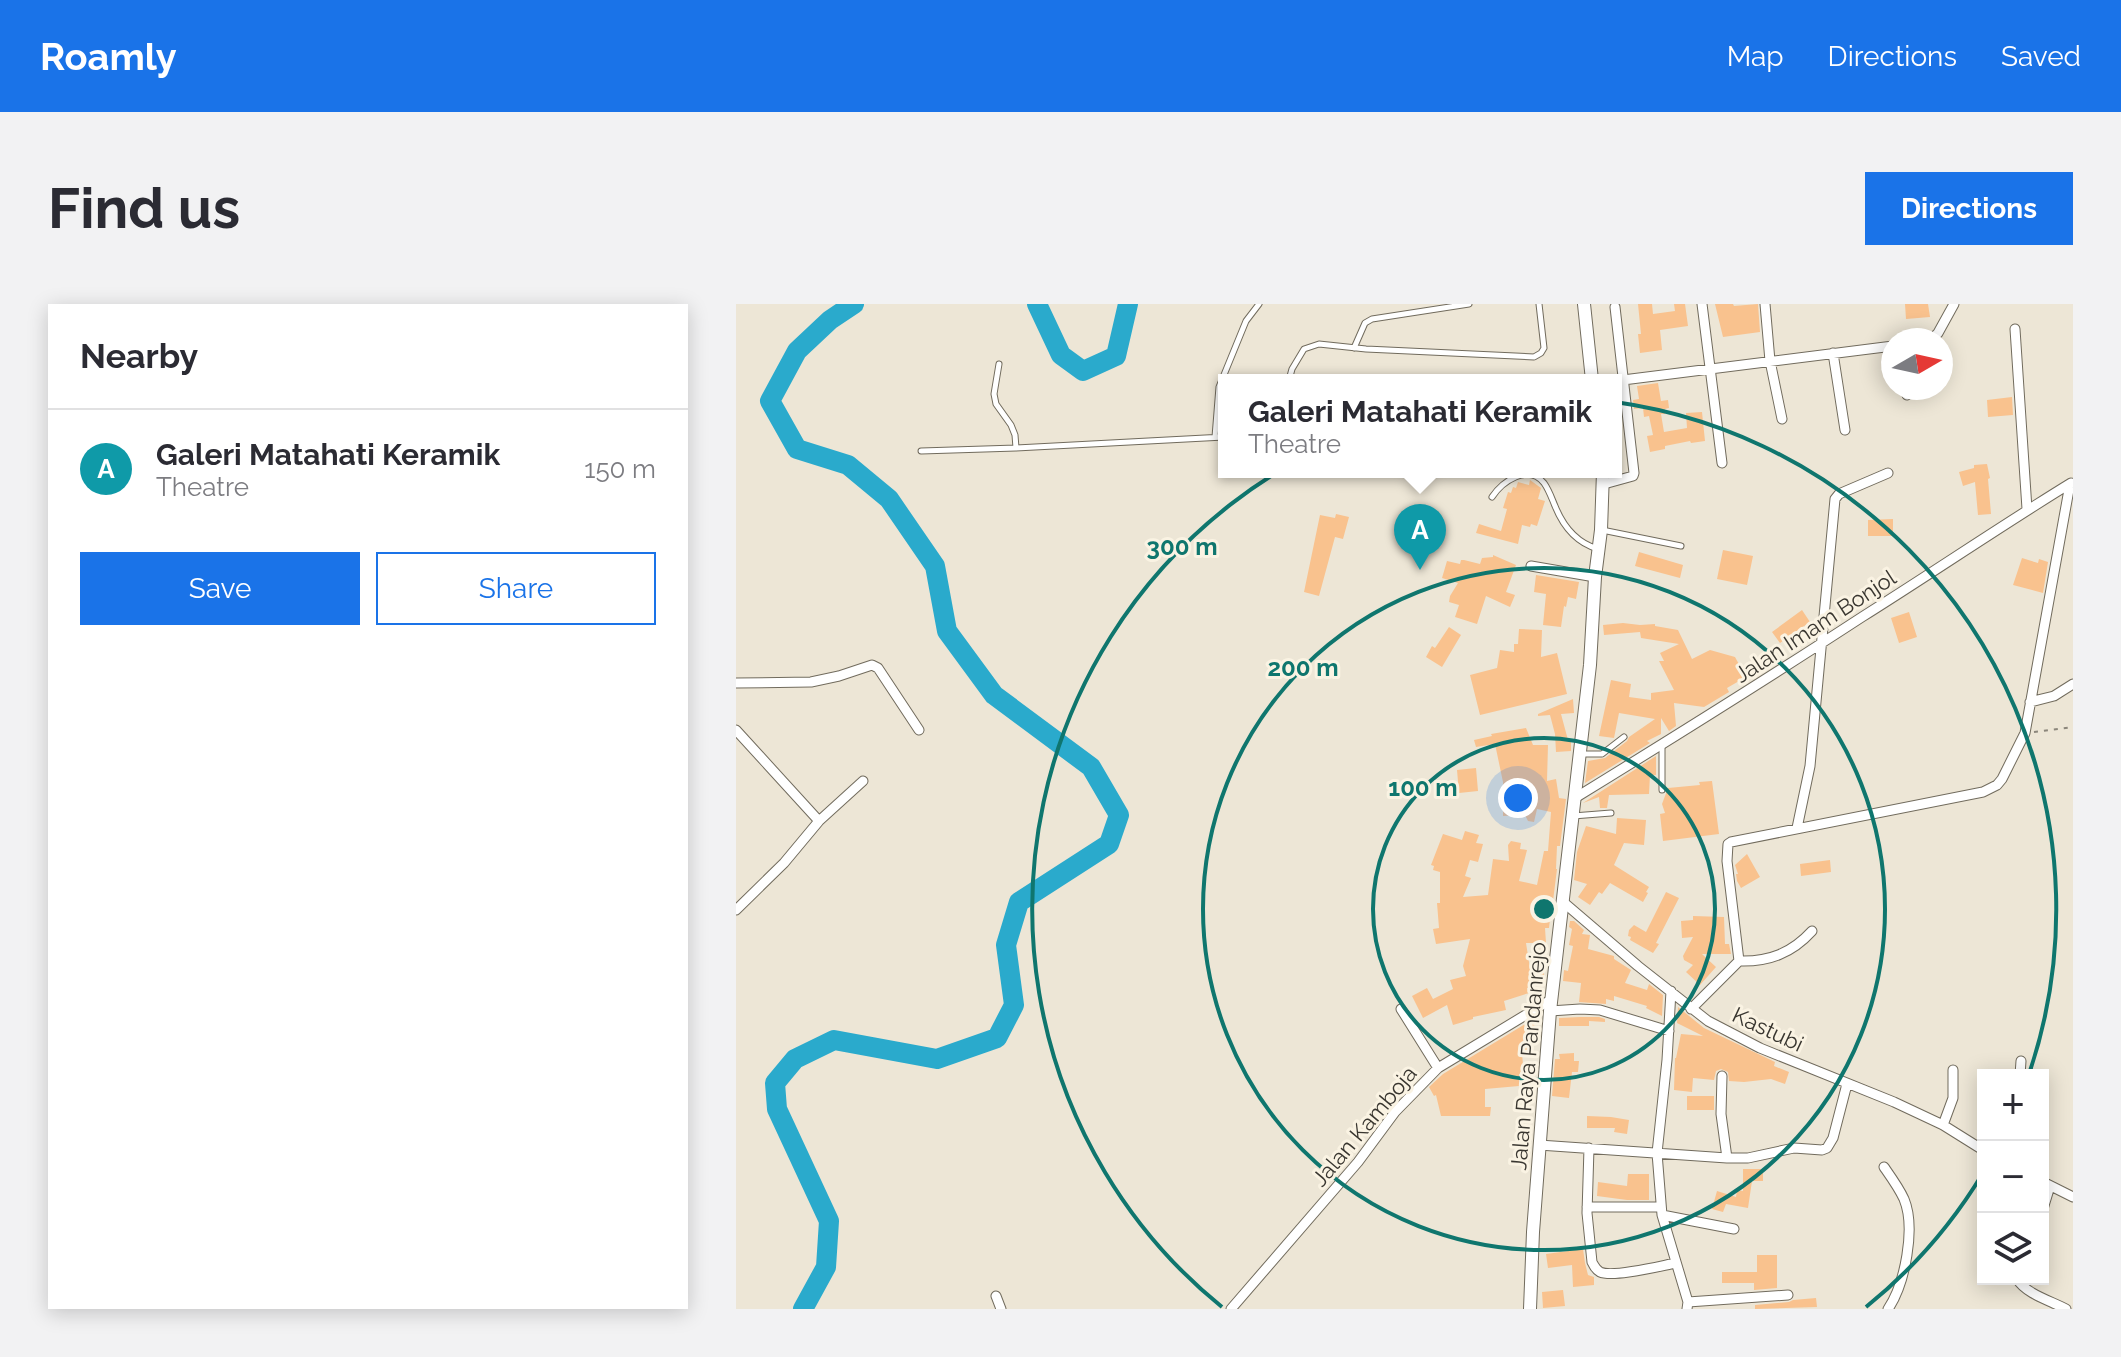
<!DOCTYPE html>
<meta charset="utf-8">
<style>
:root{--surface:#fff;--page:#f2f2f3;--text:#2b2b33;--muted:#7c7c81;--line:#e1e1e2;--accent:#1a73e8}
body{margin:0;font-family:Raleway,sans-serif;background:var(--page);color:var(--text)}
.controls{position:absolute;right:24px;bottom:24px;display:grid;overflow:hidden;border-radius:0px;box-shadow:0 4px 20px #0003}
.controls button{width:72px;height:72px;display:grid;place-items:center;padding:0;border:0;border-bottom:2px solid var(--line);background:var(--surface);color:var(--text);font:40px sans-serif}
.compass{position:absolute;left:1145px;top:24px;width:72px;height:72px;border-radius:50%;background:var(--surface);box-shadow:0 4px 20px #0003;rotate:81deg}
.you{position:absolute;left:782px;top:494px;width:28px;height:28px;margin:-20px;border:6px solid #fff;border-radius:50%;background:#1a73e8;box-shadow:0 0 0 12px #1a73e833}
.badge{display:grid;place-items:center;width:52px;height:52px;border-radius:50%;background:var(--accent);color:#fff;font-size:26px;font-weight:700}
.pin{position:absolute;translate:-50% -66px;filter:drop-shadow(0 2px 4px #0008)}
.pin::after{content:'';position:absolute;top:42px;width:28px;height:24px;background:inherit;clip-path:polygon(0 0,100% 0,50% 100%)}
.popup{position:absolute;left:482px;top:70px;width:404px;height:104px;box-sizing:border-box;display:grid;place-content:center;border-radius:0px;background:var(--surface);filter:drop-shadow(0 2px 6px #0005);font-size:26px;white-space:nowrap;color:var(--muted)}
.popup b{font-size:30px;color:var(--text)}
.popup::after{content:'';position:absolute;left:50%;top:100%;margin-left:-16px;border:16px solid transparent;border-top-color:var(--surface)}
.list{margin:0;padding:0;list-style:none}
h2{display:flex;justify-content:space-between;align-items:center;height:104px;margin:0;padding:0 32px;font-size:34px}
h2 small{font-size:26px;font-weight:400;color:var(--muted)}
.list li{display:grid;grid-template-columns:52px 1fr auto;gap:24px;align-items:center;box-sizing:border-box;height:120px;padding:0 32px;border-top:2px solid var(--line)}
.list b{display:block;font-size:30px;white-space:nowrap}
.list p{margin:0;font-size:26px;white-space:nowrap;color:var(--muted)}
.list em{font-size:26px;font-style:normal;color:var(--muted)}
.actions{display:flex;gap:16px;padding:24px 32px}
.actions a{flex:1;padding:18px 0;border:2px solid var(--accent);border-radius:0px;text-align:center;font-size:28px;color:var(--accent)}
.actions .main{background:var(--accent);color:#fff}
.icon{flex:none;width:44px;height:44px;fill:none;stroke:currentColor;stroke-width:2;stroke-linecap:round;stroke-linejoin:round}
.map{position:relative;flex:none;width:1337px;height:1005px;overflow:hidden;border-radius:0px}
header{display:flex;align-items:center;gap:48px;box-sizing:border-box;height:112px;padding:0 40px;background:var(--accent);color:#fff}
header strong{font-size:38px}
nav{display:flex;gap:44px;margin-inline-start:auto;font-size:28px}
.intro{display:flex;align-items:center;justify-content:space-between;box-sizing:border-box;height:192px;padding:0 48px}
h1{margin:0;font-size:56px}
.button{padding:20px 36px;border-radius:0px;background:var(--accent);color:#fff;font-size:28px;font-weight:700}
main{display:flex;gap:48px;padding:0 48px}
aside{flex:1;background:var(--surface);border-radius:0px;box-shadow:0 4px 20px #0003}
.map>svg:first-child{display:block}
.lines{fill:none;stroke-linecap:round;stroke-linejoin:round}
.river{stroke:#2aaacc;stroke-width:20}
.building{fill:#f9c28e}
.lane-casing{stroke:#716b5d;stroke-width:7}
.street-casing{stroke:#716b5d;stroke-width:11}
.secondary-casing{stroke:#716b5d;stroke-width:14}
.path{stroke:#8b867b;stroke-width:2;stroke-dasharray:4 6;stroke-linecap:butt}
.lane{stroke:#fff;stroke-width:5}
.street{stroke:#fff;stroke-width:9}
.secondary{stroke:#fff;stroke-width:12}
.ring{fill:none;stroke:#0f766e;stroke-width:4}
.labels{text-anchor:middle;stroke-width:6;stroke-linejoin:round;paint-order:stroke}
.street-label{font-size:22px;fill:#393630;stroke:#faf3e3}
.centre{fill:#0f766e;stroke:#faf3e3;stroke-width:4}
.ring-label{font-size:24px;text-anchor:middle;font-weight:bold;fill:#0f766e;stroke:#faf3e3;stroke-width:6;stroke-linejoin:round;paint-order:stroke}
</style>
<header>
<strong>Roamly</strong>
<nav><a>Map</a><a>Directions</a><a>Saved</a></nav>
</header>
<div class="intro"><h1>Find us</h1><a class="button">Directions</a></div>
<main>
<aside>
<h2>Nearby<small></small></h2>
<ul class="list">
<li><span class="badge" style="background:#0f9aa8">A</span><div><b>Galeri Matahati Keramik</b><p>Theatre</p></div><em>150 m</em></li>
</ul>
<div class="actions"><a class="main">Save</a><a>Share</a></div>
</aside>
<div class="map">
<svg width="1337" height="1005" viewBox="0 0 1337 1005">
<rect width="100%" height="100%" fill="#ede6d6"/>
<g class="lines">
<path class="river" d="M301,0L325,51L347,67L380,52L392,0
M67,1005L90,963L93,917L41,805L39,779L59,755L98,736L201,755L261,734L278,701L270,641L283,598L373,540L383,511L355,463L258,391L211,327L199,262L153,195L112,161L61,145L34,97L61,47L94,16L118,0"/>
</g>
<path class="building" d="M902,0H916L917,10L939,7L938,0H949L952,22L924,26L926,46L904,49L902,30H905Z
M979,0H997L998,2L1022,0L1024,28L987,33Z
M1169,0H1192L1194,13L1170,15Z
M922,79L925,97L932,96L933,104L929,105V110H925L928,128L951,124L950,109L966,108L969,137L955,139L954,137L929,142V145L914,148L911,132L917,131L913,112L908,113L907,104L898,105L897,96L903,95L901,82Z
M1276,93L1277,111L1252,113L1251,96Z
M1251,160L1254,174L1252,175L1255,210L1242,211L1239,178L1227,182L1223,168L1238,164V161Z
M794,176L805,184L802,195L809,197L801,222L795,220L794,223L786,221L782,240L740,229L743,220L765,227L771,205L767,204L772,188L775,189L777,183L780,184L782,178L793,181Z
M600,210L613,213L607,235L599,233L583,292L568,288L584,211L599,214Z
M1157,215V232H1132V216Z
M987,246L1017,252L1011,281L981,275Z
M903,248L947,261L944,274L899,262Z
M757,251L780,261L770,288L779,291L774,303L750,292L741,320L719,313L723,301L713,298L714,292L722,279L706,274L711,257L724,260L725,256H728L744,260L746,254L757,253Z
M1286,254L1302,259L1303,255L1312,258L1307,289L1277,281Z
M800,271L843,278L840,295L832,293L830,303L828,302L825,323L807,321L810,290L798,288Z
M1066,306L1074,318L1044,339L1036,328Z
M1173,308L1181,333L1163,339L1155,314Z
M887,319L904,321L919,320V322L942,326L956,355L974,346L999,353L1010,373L991,384L993,388L968,403L938,399L940,422L933,427L925,414V430L911,437L914,439L849,479L852,457L869,454L891,437L893,433L919,415L883,409L878,434L863,432L875,376L895,380L893,393L915,396V389L938,386L923,357H928L924,349L943,340L905,334L904,328L868,331L867,321Z
M713,323L725,331L706,363L690,353L696,342L699,344Z
M783,325L806,326L805,353L821,349L831,390L744,411L734,371L761,364L764,346L778,348V340H782Z
M837,395L838,409L825,410L832,436H835V447L820,448L819,430L814,411L802,412V410Z
M790,424L797,441H812L811,477L820,475L823,494L830,495L824,542H821L820,565H821L817,597L802,594L801,614L814,615L813,624H809L810,639H790L795,671L808,668V680L791,684L793,689L768,697L770,706L737,713V715L717,721L711,701L687,714L676,692L691,684L697,695L717,685L714,676L730,672L727,662L734,635L700,640L697,625L703,624L701,599H704V568L697,566L698,562L695,561L707,530L726,536L729,527L743,531L740,539L747,540L742,558L734,556L729,572L735,574L727,593L752,591L757,555L773,557L772,541L775,537L785,539L784,545L791,546L783,577L801,581L808,547H812L815,508L801,505L798,518L792,517L789,511L767,512V478L759,440L740,443L738,436L756,432L755,430Z
M920,452V471H914L913,490L873,491L871,504H864L863,493L847,499Z
M740,464L742,487L723,489L721,466Z
M976,477L983,530L927,537L924,510L929,509L926,500L932,484L964,481L963,478Z
M881,514L910,516L908,541L888,539L878,561L913,583L910,588L912,589L907,598L874,579L866,590L863,588L854,601L842,593L851,580L838,576L841,548L850,522L880,530Z
M1011,550L1024,573L1005,584L1001,577L1000,570H1002L999,561Z
M1094,556L1095,568L1065,572L1064,560Z
M930,588L943,594L920,639L923,640L917,649L894,636L895,633L892,632L893,626L898,621L910,628Z
M957,612L988,613L989,640H993L995,650H966L980,663L964,681L950,668L957,661L948,656L947,652L957,633L946,634L945,617L957,616Z
M834,617H838L848,626L846,630L854,631L852,645L878,652V655L895,666L889,679L911,686L913,680L927,691L926,712L910,704L911,702L878,692V697L870,695V700L843,698L845,679L827,677L828,666L832,667L837,642L833,641L836,625L833,623Z
M942,703L968,724L1039,758L1038,762L1053,768L1049,780L1035,775L1008,778L993,777L992,768L985,765L980,767L978,776L957,774L956,788L938,786L939,754H940L945,730L967,732L941,719Z
M844,713H863L869,715V718L853,717V722H823V714Z
M798,718L800,738H796L797,750H786L788,770H783V782L749,785V803H755L754,812H705L700,791L698,792L693,783L707,770L791,719Z
M838,749V757H843L842,768H836L833,794L816,792L819,755H824L823,750Z
M951,792H978V806H951Z
M851,812L875,813L893,816L891,830L878,828L879,824H851Z
M1007,865H1027V877H1016L1012,904L990,900L987,908L976,905L981,887L1000,893L1001,886L1007,887Z
M892,870H913V896H891L861,892L862,878L891,882Z
M847,945L849,959L852,971L858,973V981L837,983L836,961L812,964L810,950Z
M1021,951H1041V984L1018,986V979H986V968H1021Z
M827,986L829,1002L807,1004L806,988Z
M1080,994L1081,1003L1019,1005V1001L1053,998L1057,996Z"/>
<g class="lines">
<defs>
<path id="lane" d="M618,44L629,19L636,15L733,0
M263,60L258,90L260,100L275,121L279,131L280,144
M553,76L556,65L568,45L583,40L630,45L798,53L805,49L808,44L803,0
M479,133L483,83L510,17L523,0
M185,147L280,144L488,133
M756,193C766,178 792,159 808,179C813,186 816,195 819,202C827,222 841,239 862,245
M866,226L945,242
M844,450H866L888,433
M926,486V439
M837,512L875,509"/>
<path id="street" d="M966,0L986,159
M1029,0L1034,57L1046,115
M1279,25L1291,205
M1189,36L1199,32L1202,29L1218,0
M1097,49L1109,126
M887,76L1157,42
M1170,84L1171,91
M868,180L897,172L898,169L879,3
M795,262L859,273
M0,379L75,378L103,372L136,361L142,364L183,426
M1294,398L1318,392L1337,380
M0,426L83,517
M839,494C935,435 1031,375 1126,313C1196,269 1265,222 1335,179
M1061,524L1074,462L1099,195L1103,190L1152,169
M826,597L902,662L972,717L1024,744L1158,798L1207,821L1247,846
M0,606L48,559L83,517L127,477
M1003,657C1033,658 1056,649 1076,627
M935,687L931,756L921,849L926,911L952,998L951,1005
M665,705L702,764
M955,705L1003,657L991,557L992,540L995,538L1247,488L1261,481L1266,475L1289,429L1334,180
M814,707L844,705L864,706L933,727
M1284,771L1285,757
M1207,821L1217,794V766
M803,841L991,854L985,810L986,772
M853,844L851,909L856,958C859,963 859,965 864,968C877,974 924,962 940,959
M991,854H1012L1058,844L1086,846L1091,844L1097,834L1111,780
M1148,863C1155,873 1163,884 1168,895C1180,924 1169,980 1152,1005
M1307,878L1337,893
M851,903H925
M1307,905L1314,882
M926,911L998,925
M1281,975C1290,990 1315,997 1330,1005
M260,992L265,1005
M952,998L1052,991
M495,1005L622,858L659,808L702,764L816,695"/>
<path id="secondary" d="M848,0L856,76
M794,1005L797,928L814,707L854,361L859,273L865,226L867,168"/>
</defs>
<use href="#lane" class="lane-casing"/>
<use href="#street" class="street-casing"/>
<use href="#secondary" class="secondary-casing"/>
<path class="path" d="M1298,428L1337,423"/>
<use href="#lane" class="lane"/>
<use href="#street" class="street"/>
<use href="#secondary" class="secondary"/>
</g>
<g class="ring">
<circle cx="808" cy="605" r="171"/>
<circle cx="808" cy="605" r="341"/>
<path d="M1247 869A512 512 0 0 1 1130 1003M486 1003A512 512 0 1 1 1294 767"/>
</g>
<g class="labels">
<g class="street-label">
<text transform="translate(1079 322) rotate(-33)" y="8">Jalan Imam Bonjol</text>
<text transform="translate(1032 725) rotate(25)" y="8">Kastubi</text>
<text transform="translate(792 752) rotate(-85)" y="8">Jalan Raya Pandanrejo</text>
<text transform="translate(628 822) rotate(-50)" y="8">Jalan Kamboja</text>
</g>
</g>
<circle cx="808" cy="605" r="12" class="centre"/>
<g class="ring-label">
<text x="446" y="251">300 m</text>
<text x="567" y="372">200 m</text>
<text x="687" y="492">100 m</text>
</g>
</svg>
<div class="controls">
<button>+</button>
<button>−</button>
<button><svg class="icon" aria-label="layers" viewBox="0 0 24 24"><path d="M12 4l9 5-9 5-9-5zM3 14l9 5 9-5"/></svg></button>
</div>
<svg class="compass" viewBox="-18 -18 36 36"><path d="M0-13l5 13h-10z" fill="#e53935"/><path d="M0 13l5-13h-10z" fill="#7c7c81"/></svg>
<div class="you"></div>
<div class="pin badge" style="left:684px;top:266px;background:#0f9aa8">A</div>
<div class="popup"><b>Galeri Matahati Keramik</b>Theatre</div>
</div>
</main>
